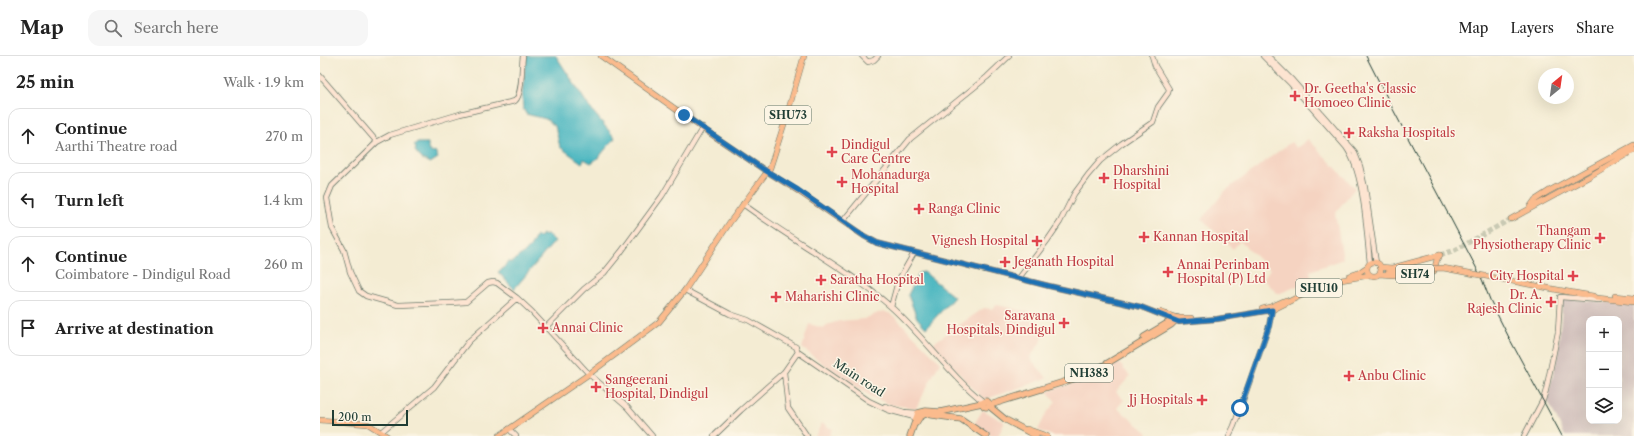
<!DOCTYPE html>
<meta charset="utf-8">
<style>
:root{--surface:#fff;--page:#f6f6f6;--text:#222;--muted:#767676;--line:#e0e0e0}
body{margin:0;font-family:"Libre Caslon Text",serif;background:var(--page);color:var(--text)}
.controls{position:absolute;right:12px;bottom:12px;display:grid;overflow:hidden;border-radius:8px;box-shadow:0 4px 16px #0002}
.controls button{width:36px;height:36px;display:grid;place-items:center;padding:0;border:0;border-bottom:1px solid var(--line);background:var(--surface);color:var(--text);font:20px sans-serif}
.compass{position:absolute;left:1218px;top:12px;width:36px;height:36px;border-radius:50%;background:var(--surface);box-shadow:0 4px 16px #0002;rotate:29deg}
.scale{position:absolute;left:12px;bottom:10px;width:76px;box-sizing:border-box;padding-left:4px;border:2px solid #1f3d34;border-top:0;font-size:11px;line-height:14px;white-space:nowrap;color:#1f3d34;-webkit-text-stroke:3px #fcf5e5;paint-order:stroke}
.stop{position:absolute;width:12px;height:12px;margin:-9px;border:3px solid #1f6fb2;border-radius:50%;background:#fff}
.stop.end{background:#1f6fb2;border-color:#fff;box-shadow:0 1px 4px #0008}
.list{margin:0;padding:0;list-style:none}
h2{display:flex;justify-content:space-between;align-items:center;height:52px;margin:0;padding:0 16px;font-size:17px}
h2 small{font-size:13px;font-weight:400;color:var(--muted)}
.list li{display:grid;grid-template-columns:26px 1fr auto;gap:12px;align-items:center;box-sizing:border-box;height:56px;margin:0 8px 8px;padding:0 8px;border:1px solid var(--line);border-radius:12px}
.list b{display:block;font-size:15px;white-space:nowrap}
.list p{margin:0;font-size:13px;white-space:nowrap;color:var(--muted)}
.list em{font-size:13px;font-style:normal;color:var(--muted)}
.icon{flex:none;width:22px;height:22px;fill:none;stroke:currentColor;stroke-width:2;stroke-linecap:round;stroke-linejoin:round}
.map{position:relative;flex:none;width:1314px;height:380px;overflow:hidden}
header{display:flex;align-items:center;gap:24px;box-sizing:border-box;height:56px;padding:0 20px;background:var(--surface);border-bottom:1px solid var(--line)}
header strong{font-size:19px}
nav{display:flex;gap:22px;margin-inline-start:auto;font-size:14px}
.search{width:280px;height:36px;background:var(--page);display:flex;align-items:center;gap:10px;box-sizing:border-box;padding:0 14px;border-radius:12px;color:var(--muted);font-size:15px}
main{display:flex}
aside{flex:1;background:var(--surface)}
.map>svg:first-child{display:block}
.built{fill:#f5d3c1}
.industrial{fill:#d1c0bc;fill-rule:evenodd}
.water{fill:#46b5c0;stroke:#32797a}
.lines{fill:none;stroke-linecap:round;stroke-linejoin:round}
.primary-tunnel{stroke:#c9c9b3;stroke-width:5;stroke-dasharray:5 2.5;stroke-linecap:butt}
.secondary-casing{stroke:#6a7a6c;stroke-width:6}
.primary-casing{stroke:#6a7a6c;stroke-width:6}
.highway-casing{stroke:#6a7a6c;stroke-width:7}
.secondary{stroke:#fde4d1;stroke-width:4.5}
.primary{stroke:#fbbb8d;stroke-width:5}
.highway{stroke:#fbbb8d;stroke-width:5.5}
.rail{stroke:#1f3d34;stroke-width:1}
.primary-bridge-casing{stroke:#6a7a6c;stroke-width:6;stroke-linecap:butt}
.primary-bridge{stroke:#fbbb8d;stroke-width:5}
.route{stroke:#1f6fb2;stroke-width:5}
.health-dot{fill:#e0444e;stroke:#fcf5e5;stroke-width:1.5}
.labels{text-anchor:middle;stroke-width:3;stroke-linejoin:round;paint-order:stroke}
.shield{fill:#fcf5e5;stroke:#617469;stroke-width:1}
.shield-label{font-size:11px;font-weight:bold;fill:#1f3d34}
.health-label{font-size:12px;fill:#be3a42;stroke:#fcf5e5;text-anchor:start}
.street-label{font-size:12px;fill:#1f3d34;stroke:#fcf5e5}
</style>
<header>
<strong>Map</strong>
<div class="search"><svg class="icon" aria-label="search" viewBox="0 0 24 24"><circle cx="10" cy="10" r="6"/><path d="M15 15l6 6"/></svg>Search here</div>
<nav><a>Map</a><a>Layers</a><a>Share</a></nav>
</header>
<main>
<aside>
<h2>25 min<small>Walk · 1.9 km</small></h2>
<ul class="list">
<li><svg class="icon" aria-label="ahead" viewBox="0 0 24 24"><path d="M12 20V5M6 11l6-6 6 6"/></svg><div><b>Continue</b><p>Aarthi Theatre road</p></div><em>270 m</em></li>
<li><svg class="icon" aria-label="left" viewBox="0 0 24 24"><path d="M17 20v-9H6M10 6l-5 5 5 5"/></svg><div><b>Turn left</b></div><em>1.4 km</em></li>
<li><svg class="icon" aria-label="ahead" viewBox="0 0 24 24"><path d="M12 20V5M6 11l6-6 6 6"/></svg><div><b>Continue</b><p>Coimbatore - Dindigul Road</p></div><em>260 m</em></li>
<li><svg class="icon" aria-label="arrive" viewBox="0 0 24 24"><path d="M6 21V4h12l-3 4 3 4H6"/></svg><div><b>Arrive at destination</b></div></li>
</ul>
</aside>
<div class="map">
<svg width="1314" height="380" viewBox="0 0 1314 380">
<rect width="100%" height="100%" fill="#fcf5e5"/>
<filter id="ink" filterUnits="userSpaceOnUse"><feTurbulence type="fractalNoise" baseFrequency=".025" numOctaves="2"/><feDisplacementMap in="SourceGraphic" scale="8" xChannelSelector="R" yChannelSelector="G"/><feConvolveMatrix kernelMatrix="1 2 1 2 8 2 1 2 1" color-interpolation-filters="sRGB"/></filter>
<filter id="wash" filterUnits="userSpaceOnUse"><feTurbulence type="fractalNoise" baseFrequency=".012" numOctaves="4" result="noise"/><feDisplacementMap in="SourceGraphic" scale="16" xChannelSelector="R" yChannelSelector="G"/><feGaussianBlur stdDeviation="0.9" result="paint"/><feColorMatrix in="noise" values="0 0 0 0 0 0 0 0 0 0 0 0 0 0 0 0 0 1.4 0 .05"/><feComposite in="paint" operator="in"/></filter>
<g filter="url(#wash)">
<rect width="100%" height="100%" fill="#f4ecd3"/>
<path class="built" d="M988,83L1035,132L1015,157L1023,203L990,215L992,224L958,238L943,223L950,214L920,185L913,193L882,163L905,135L971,86L977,92Z
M677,249L714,257L710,263L727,276L710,302L727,322L666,343L662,342L612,288L664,252L672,253Z
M565,256L571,258L577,263L620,306L596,352L571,349L552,341L521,321L482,292L489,268L503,272L507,269L519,265L544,263L558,257Z
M797,305L810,320L796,336L804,344L797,352L828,377L826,380H733L718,374L726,358L736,346L727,335L758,326Z
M663,354L684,366V368L678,380H672L654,368Z
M502,367L512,373L509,380H495Z"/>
<path class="industrial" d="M1243,242L1314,249V380H1245L1227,343L1237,303ZM1269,263H1299V365H1269Z"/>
<path class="water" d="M206,0H236L270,52L295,82L278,102L271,107L264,103L262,107L240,91L235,70L226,63L206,58L203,52L202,40Z
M98,87H108V94L113,97L115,95L118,102L110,107L102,103L95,95L96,92L94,89Z
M223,178L225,180L227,178L235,185L194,233L178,216L184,212L187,206H193L200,199H202L211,190L216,180L219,181Z
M604,216L634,241L606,272L597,262L588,239L599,217Z"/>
</g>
<g filter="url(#ink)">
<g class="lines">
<path class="primary-tunnel" d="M1120,199L1135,194L1191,163"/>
<defs>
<path id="secondary" d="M542,0L548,6L554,4L558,0
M943,0L971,28L1026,91C1045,118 1046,174 1050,207
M948,0L971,23L1034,95L1040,110L1045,132L1056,207
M0,20L57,86L12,130L7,142L12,172L24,194L30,216L39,235L46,240L78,249L130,247L146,246L168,227L173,226L177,227L197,242L212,256L269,318L307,351L332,380
M57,86L70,79L140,58L195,45C203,37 201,12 203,0
M423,148C471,184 525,211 570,250C603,279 630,320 664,346
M523,165L590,83L667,21L689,0
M699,222L727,185L740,166L754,138L768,119L780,105L801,88L833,66L838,51L848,37L849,33L835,10L832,0
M365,234L410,258L428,264L476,291L478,296L549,345L568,354L598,362
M571,251L578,225L594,197
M226,271L264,233L284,217L301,196L342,140L383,71
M464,316L468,352L487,380
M565,350L584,356L598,357
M189,373L196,380
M61,376L114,331L149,285L197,242
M394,380L421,354L464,316L478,296
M909,380L914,370L949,270L952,254L951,251
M1204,380L1223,344L1226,334L1238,276L1240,241L1280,244"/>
<path id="primary" d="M281,0L382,72L443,113L478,135L544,180L557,187L729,230L821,251L859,266L897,263L952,254L982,239L1003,230L1021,224L1050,219
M1210,151L1215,144L1229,135L1314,89
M1191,163L1270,120L1314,94
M1047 213a7 7 0 1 1 14 0a7 7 0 1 1-14 0Z
M1060,211L1072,212L1120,199
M1068,216L1083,214
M1059,218L1072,219L1110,217L1114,215L1117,203L1120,199
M1029,220L1038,217L1047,211
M1249,236L1273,240L1277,242L1314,246
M1295,240L1314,242
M942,253L950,251L966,244
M840,256L858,262H871
M0,364L48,368L67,380
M707,373L727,380
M179,380L269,318L339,266L365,234L410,166L450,112L467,59L484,0"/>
<path id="highway" d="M824,281L856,262
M663 348a3 3 0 1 1 6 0a3 3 0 1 1-6 0Z
M670,349L760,321L776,314L851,269L858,262
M669,350L686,364L716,380
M596,367L599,362L605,358L641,363L666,380
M590,380L598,357L606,355L620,356L662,347"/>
</defs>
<use href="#secondary" class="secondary-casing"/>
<use href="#primary" class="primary-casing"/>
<use href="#highway" class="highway-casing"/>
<use href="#secondary" class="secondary"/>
<use href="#primary" class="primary"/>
<use href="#highway" class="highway"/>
<path class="rail" d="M1046,0C1082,73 1121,143 1158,215C1165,228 1168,242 1175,254C1196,297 1220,338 1242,380"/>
<defs>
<path id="primary-bridge" d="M1083,214L1123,212L1249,236"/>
</defs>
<use href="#primary-bridge" class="primary-bridge-casing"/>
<use href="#primary-bridge" class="primary-bridge"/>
</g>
</g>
<g class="lines" filter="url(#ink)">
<path class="route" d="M364,59L443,113L478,134L544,180L557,187L729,230L821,251L859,266L897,263L952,254L949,270L920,352"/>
</g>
<g class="health-dot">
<path d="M973 34h4v4h4v4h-4v4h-4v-4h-4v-4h4z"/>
<path d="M1027 71h4v4h4v4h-4v4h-4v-4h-4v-4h4z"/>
<path d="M510 90h4v4h4v4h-4v4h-4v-4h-4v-4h4z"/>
<path d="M782 116h4v4h4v4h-4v4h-4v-4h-4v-4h4z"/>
<path d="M520 120h4v4h4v4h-4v4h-4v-4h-4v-4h4z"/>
<path d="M597 147h4v4h4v4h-4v4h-4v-4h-4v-4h4z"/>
<path d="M822 175h4v4h4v4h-4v4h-4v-4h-4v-4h4z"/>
<path d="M1278 176h4v4h4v4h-4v4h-4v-4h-4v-4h4z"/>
<path d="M715 179h4v4h4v4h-4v4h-4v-4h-4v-4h4z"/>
<path d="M683 200h4v4h4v4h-4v4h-4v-4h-4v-4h4z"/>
<path d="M846 210h4v4h4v4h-4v4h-4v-4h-4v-4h4z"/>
<path d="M1251 214h4v4h4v4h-4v4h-4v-4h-4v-4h4z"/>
<path d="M499 218h4v4h4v4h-4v4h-4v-4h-4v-4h4z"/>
<path d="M454 235h4v4h4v4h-4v4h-4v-4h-4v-4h4z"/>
<path d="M1229 240h4v4h4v4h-4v4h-4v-4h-4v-4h4z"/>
<path d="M742 261h4v4h4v4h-4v4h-4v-4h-4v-4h4z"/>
<path d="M221 266h4v4h4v4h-4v4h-4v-4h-4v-4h4z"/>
<path d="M1027 314h4v4h4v4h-4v4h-4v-4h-4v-4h4z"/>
<path d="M274 325h4v4h4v4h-4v4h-4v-4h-4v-4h4z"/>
<path d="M880 338h4v4h4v4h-4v4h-4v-4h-4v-4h4z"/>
</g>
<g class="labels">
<g class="shield">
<rect x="445" y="50" width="46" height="18" rx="3"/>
<rect x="1076" y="209" width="38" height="18" rx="3"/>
<rect x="976" y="223" width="46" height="18" rx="3"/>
<rect x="745" y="308" width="48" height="18" rx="3"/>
</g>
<g class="shield-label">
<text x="468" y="63">SHU73</text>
<text x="1095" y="222">SH74</text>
<text x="999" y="236">SHU10</text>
<text x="769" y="321">NH383</text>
</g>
<g class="health-label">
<text x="984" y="37">Dr. Geetha's Classic<tspan x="984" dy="14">Homoeo Clinic</tspan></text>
<text x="1038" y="81">Raksha Hospitals</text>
<text x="521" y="93">Dindigul<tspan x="521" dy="14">Care Centre</tspan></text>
<text x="793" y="119">Dharshini<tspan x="793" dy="14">Hospital</tspan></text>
<text x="531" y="123">Mohanadurga<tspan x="531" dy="14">Hospital</tspan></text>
<text x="608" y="157">Ranga Clinic</text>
<text x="1271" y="179" text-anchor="end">Thangam<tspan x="1271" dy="14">Physiotherapy Clinic</tspan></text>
<text x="833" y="185">Kannan Hospital</text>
<text x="708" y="189" text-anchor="end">Vignesh Hospital</text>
<text x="694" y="210">Jeganath Hospital</text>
<text x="857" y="213">Annai Perinbam<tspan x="857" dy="14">Hospital (P) Ltd</tspan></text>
<text x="1244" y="224" text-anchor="end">City Hospital</text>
<text x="510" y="228">Saratha Hospital</text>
<text x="1222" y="243" text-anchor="end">Dr. A.<tspan x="1222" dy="14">Rajesh Clinic</tspan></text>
<text x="465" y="245">Maharishi Clinic</text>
<text x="735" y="264" text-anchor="end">Saravana<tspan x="735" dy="14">Hospitals, Dindigul</tspan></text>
<text x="232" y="276">Annai Clinic</text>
<text x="1038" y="324">Anbu Clinic</text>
<text x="285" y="328">Sangeerani<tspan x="285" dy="14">Hospital, Dindigul</tspan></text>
<text x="873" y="348" text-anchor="end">Jj Hospitals</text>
</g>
<g class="street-label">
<text transform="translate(539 322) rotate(33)" y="4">Main road</text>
</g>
</g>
</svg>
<div class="controls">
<button>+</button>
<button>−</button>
<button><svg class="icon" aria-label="layers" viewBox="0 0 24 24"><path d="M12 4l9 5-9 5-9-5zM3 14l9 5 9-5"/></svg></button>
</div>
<svg class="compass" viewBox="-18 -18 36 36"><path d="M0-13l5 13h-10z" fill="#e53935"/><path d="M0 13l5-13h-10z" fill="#767676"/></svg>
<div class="scale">200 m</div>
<div class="stop" style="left:920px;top:352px"></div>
<div class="stop end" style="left:364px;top:59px"></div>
</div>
</main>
